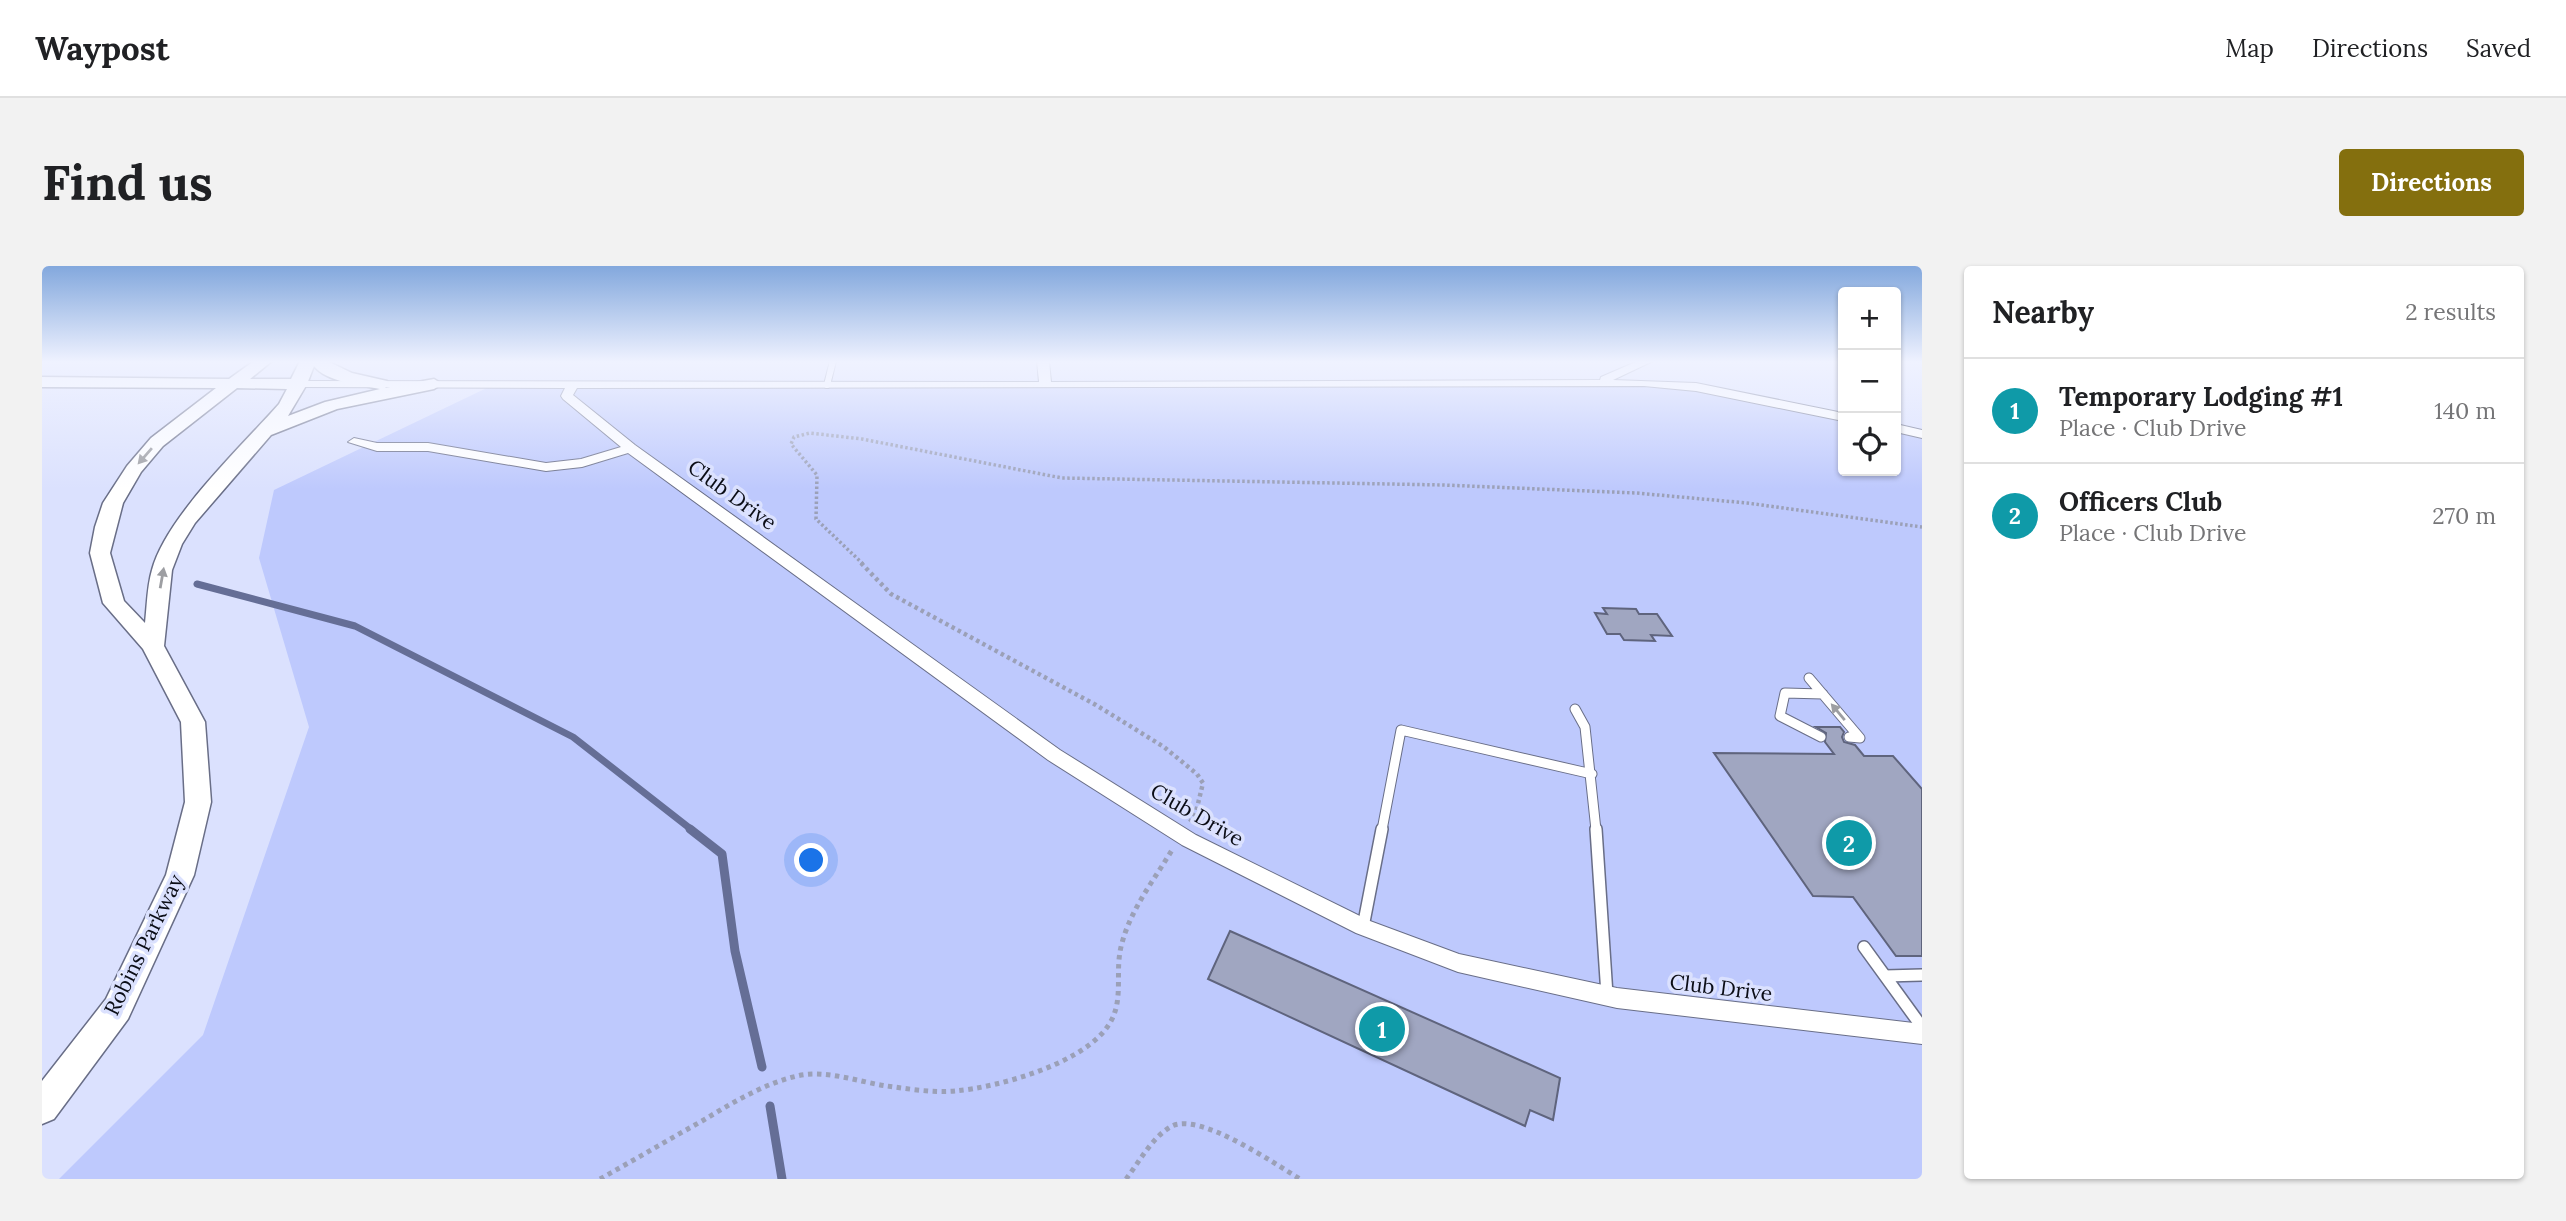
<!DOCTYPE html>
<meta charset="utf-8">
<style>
:root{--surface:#fff;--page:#f2f2f2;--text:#202124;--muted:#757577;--line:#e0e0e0;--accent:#846f0e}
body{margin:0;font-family:Lora,serif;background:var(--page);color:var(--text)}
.controls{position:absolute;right:21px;top:21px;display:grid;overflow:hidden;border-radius:7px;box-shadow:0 2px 5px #0004}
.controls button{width:63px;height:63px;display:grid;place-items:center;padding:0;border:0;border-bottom:2px solid var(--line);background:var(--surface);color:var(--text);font:35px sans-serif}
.you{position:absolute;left:770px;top:595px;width:24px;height:24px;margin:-18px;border:5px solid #fff;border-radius:50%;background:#1a73e8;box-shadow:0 0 0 10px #1a73e833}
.badge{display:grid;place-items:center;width:46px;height:46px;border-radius:50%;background:var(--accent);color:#fff;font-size:23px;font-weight:700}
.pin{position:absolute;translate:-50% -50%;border:4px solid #fff;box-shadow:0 2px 7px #0006}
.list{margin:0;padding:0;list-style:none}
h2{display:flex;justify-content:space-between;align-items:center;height:91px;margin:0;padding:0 28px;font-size:30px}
h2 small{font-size:23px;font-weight:400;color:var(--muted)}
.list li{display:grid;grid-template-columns:46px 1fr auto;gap:21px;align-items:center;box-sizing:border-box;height:105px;padding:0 28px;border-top:2px solid var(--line)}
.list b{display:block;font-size:26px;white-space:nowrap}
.list p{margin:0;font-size:23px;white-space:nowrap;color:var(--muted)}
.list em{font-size:23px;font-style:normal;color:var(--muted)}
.icon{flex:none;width:38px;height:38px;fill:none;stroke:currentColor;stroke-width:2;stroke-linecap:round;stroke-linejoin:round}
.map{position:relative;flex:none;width:1880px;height:913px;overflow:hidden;border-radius:7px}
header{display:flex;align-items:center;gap:42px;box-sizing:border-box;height:98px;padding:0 35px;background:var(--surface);border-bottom:2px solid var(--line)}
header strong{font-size:33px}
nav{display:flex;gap:38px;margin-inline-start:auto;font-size:24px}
.intro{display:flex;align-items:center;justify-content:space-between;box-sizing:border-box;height:168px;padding:0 42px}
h1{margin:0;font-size:49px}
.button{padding:18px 32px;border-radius:7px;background:var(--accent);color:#fff;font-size:24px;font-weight:700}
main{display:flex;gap:42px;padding:0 42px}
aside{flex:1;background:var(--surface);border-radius:7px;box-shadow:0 2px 5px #0004}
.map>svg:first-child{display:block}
.green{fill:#bec9fd}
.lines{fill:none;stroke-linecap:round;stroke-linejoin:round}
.stream-far1{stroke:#656e96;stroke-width:7}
.stream{stroke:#656e96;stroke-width:9}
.building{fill:#a0a6c1;stroke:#5f647d;stroke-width:2}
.lane-far2-casing{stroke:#696e87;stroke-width:8}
.lane-far1-casing{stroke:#696e87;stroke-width:11}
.lane-casing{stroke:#696e87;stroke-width:14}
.street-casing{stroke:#696e87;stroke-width:2}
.secondary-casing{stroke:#696e87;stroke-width:3}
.path-far2{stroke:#9ba0b7;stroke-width:3.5;stroke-dasharray:2.5 2.5;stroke-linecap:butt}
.path-far1{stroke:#9ba0b7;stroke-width:4.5;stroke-dasharray:3.5 3.5;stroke-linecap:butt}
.path{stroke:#9ba0b7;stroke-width:5;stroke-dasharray:4.5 4.5;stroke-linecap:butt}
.lane-far2{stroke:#fff;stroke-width:6}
.lane-far1{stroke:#fff;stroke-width:9}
.lane{stroke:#fff;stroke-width:11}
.street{fill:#fff;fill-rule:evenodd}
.secondary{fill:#fff;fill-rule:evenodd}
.oneway{fill:#9d9ea2}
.labels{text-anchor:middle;stroke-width:7;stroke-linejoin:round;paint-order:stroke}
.street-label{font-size:21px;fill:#0b0d16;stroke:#dbe1fe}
</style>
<header>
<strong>Waypost</strong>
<nav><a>Map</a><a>Directions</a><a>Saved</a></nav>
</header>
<div class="intro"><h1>Find us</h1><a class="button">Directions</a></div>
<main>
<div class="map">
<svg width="1880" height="913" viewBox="0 0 1880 913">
<rect width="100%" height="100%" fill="#dbe1fe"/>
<path class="green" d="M453,118L1638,120L1801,149V205H1854V159L1880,163V913H17L161,769L267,461L217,292L232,224Z"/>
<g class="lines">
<path class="stream-far1" d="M155,318L313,360L531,471L650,564"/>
<path class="stream" d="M648,563L680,588L693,685L720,801
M728,840L740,913"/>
</g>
<path class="building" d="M1561,342L1594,343L1597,348H1615L1630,370L1609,369L1613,375L1582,374L1578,368H1565L1553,347L1565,348Z
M1774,461H1798L1802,466L1800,471L1802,476L1813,479L1822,490H1851L1880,523V690H1854L1811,631L1771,630L1672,487L1792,488L1783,476L1784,467Z
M1188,665L1518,812L1511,854L1488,844L1483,860L1166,713Z"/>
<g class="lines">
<defs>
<path id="lane-far2" d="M785,119L791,95"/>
<path id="lane-far1" d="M1767,412L1818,472L1807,471
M1533,443L1543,461L1554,564
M1779,471L1738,450L1743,427L1781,428
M1340,564L1359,464L1550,508"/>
<path id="lane" d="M1554,563L1565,729
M1321,661L1340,563
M1822,681L1880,761
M1843,710L1880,709"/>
<path id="street" d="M995,95H1007L1009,116L1558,114L1559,111L1596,95H1611L1571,114L1654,117L1801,147V155L1654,125L1602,120L535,122L531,129L593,179L1018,484L1154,569L1328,655L1417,688L1575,722L1880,758V778L1575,742L1416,706L1314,667L1140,579L1006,494L586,187L540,201L504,205L386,185H335L306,176L312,172L335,177H386L504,197L539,193L579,181L521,133L519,130L523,122L257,121L251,118L257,115L997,116Z
M1854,158L1880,164V172L1854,166Z"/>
<path id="secondary" d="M212,95H230L208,113H249L258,95H285L310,107L345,115L347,118L343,122L392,113L400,118L392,123L295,143L229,169L153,257L140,278L130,304L122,380L163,456L169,536L152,609L86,753L12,853L0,858V815L64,733L124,609L143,536L139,456L101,383L61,337L48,287L53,261L61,237L85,200L109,172L174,122L0,121V111L187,113ZM272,100C284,116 319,119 338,123L283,136L246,150L265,118ZM195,122L245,123L237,138C200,180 124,251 110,304C105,321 105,340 103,357L82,335L68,287L81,237L99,206L121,180Z"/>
</defs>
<use href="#lane-far2" class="lane-far2-casing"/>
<use href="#lane-far1" class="lane-far1-casing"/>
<use href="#lane" class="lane-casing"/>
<use href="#street" class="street-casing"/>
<use href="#secondary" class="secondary-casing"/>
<path class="path-far2" d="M821,298L774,253L775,209L749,178L752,171L768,167L820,173L1020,212L1402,219L1594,227L1705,237L1880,261"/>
<path class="path-far1" d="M819,297L849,328L1054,439L1122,481L1155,508L1161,517L1154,546L1148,556"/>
<path class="path" d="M558,913C592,894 626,874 660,855C690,837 721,818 755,810C783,803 817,816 845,820C867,823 891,827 913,825C957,821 1035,799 1063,764C1085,737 1071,708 1080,677C1089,643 1112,614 1130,584
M1084,913C1098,895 1110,871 1130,860C1158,846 1233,898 1258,913"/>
<use href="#lane-far2" class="lane-far2"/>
<use href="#lane-far1" class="lane-far1"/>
<use href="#lane" class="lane"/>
<use href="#street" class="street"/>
<use href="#secondary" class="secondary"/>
</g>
<defs><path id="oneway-solid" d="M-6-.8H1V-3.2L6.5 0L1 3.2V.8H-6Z" transform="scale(1.75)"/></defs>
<g class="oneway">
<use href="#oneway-solid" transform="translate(103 190) rotate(131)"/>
<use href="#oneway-solid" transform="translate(120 312) rotate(-80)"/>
<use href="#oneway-solid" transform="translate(1796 446) rotate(-130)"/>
</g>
<linearGradient id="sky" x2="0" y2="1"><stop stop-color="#83a8dd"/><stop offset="0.43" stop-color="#eff2ff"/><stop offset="1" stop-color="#eff2ff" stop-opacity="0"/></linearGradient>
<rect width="1880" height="223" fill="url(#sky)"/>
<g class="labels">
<g class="street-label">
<text transform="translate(690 229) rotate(36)" y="7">Club Drive</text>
<text transform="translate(1155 549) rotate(30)" y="7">Club Drive</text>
<text transform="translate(102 679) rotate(-64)" y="7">Robins Parkway</text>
<text transform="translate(1679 722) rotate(7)" y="7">Club Drive</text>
</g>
</g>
</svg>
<div class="controls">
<button>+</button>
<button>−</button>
<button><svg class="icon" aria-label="locate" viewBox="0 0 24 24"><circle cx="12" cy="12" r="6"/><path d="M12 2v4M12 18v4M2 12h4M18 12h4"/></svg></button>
</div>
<div class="you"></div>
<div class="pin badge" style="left:1340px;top:763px;background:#0f9aa8">1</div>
<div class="pin badge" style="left:1807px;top:577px;background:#0f9aa8">2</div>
</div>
<aside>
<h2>Nearby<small>2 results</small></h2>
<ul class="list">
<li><span class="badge" style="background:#0f9aa8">1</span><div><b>Temporary Lodging #1</b><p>Place · Club Drive</p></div><em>140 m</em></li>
<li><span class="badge" style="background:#0f9aa8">2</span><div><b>Officers Club</b><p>Place · Club Drive</p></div><em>270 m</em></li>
</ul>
</aside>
</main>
